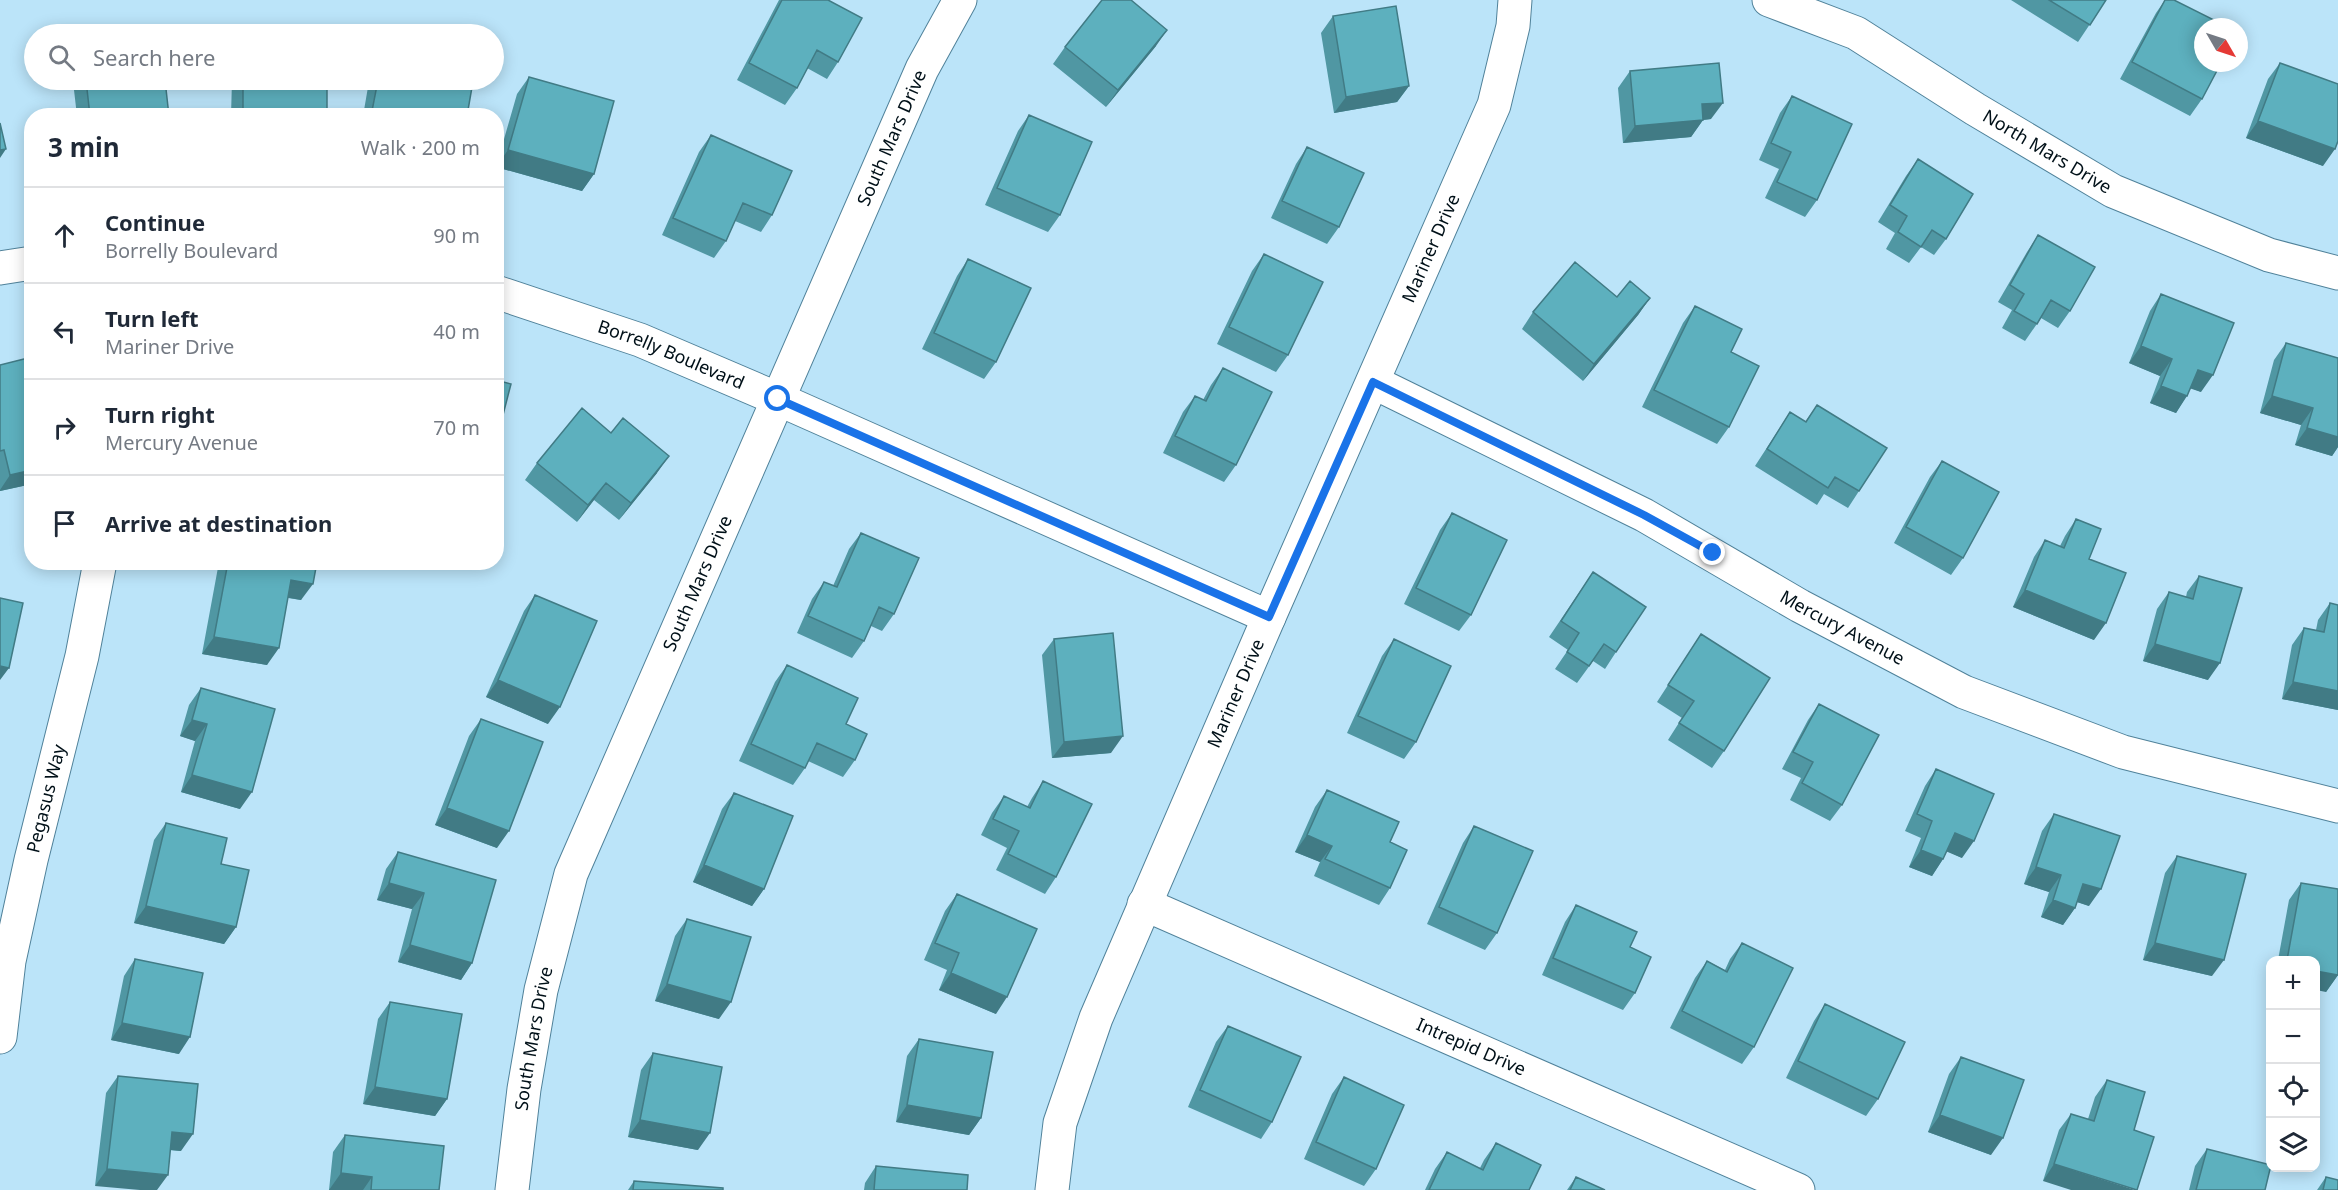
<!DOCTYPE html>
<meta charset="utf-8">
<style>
:root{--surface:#fff;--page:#f6f6f7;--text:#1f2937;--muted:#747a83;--line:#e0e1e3}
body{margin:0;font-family:"Noto Sans",sans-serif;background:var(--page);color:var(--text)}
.controls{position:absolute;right:18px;bottom:18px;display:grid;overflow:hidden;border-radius:12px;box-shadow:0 3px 15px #0003}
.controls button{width:54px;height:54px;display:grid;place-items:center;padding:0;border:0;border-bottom:2px solid var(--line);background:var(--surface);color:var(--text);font:30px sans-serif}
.compass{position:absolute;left:2194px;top:18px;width:54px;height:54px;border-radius:50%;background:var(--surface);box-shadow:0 3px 15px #0003;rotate:129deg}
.stop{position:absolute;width:18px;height:18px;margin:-14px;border:4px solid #1a73e8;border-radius:50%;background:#fff}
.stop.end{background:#1a73e8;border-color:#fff;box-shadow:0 2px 6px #0008}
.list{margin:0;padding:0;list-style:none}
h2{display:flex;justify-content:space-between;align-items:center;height:78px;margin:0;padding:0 24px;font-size:26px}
h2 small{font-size:20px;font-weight:400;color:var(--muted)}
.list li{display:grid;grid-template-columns:39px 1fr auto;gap:18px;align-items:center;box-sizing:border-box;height:96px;padding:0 24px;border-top:2px solid var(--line)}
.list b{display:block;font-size:22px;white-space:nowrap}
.list p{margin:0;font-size:20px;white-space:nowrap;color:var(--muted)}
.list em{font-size:20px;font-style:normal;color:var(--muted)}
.icon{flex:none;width:33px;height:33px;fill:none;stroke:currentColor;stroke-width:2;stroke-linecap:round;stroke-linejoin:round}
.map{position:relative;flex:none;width:2338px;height:1190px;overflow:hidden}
.search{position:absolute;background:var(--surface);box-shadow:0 3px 15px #0003;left:24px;top:24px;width:480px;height:66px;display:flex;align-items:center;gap:15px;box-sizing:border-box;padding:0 21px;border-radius:33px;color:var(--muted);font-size:22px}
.panel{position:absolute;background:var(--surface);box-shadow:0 3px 15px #0003;left:24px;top:108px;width:480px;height:462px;border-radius:24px}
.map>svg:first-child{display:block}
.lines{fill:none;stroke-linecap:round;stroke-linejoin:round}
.street-casing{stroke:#50829a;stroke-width:35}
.street{stroke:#fff;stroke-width:33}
.wall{fill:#5097a3}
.shaded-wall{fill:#417b85}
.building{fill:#5db0be;stroke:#417b85;stroke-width:1.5}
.route{stroke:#1a73e8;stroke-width:8}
.labels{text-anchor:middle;stroke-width:6;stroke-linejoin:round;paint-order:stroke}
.street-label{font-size:18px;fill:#001018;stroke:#fefefe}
</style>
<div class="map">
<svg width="2338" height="1190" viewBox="0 0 2338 1190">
<rect width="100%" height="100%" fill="#bbe4f9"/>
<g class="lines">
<defs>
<g id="street">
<path id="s1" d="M1769,0L1856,33L1975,109L2113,191L2269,255L2338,273"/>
<path d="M0,268L32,263"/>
<path id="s2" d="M496,292L640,340L778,399L1269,617"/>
<path id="s3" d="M1373,382L1644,515L1800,606L1964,692L2123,752L2338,806"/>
<path id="s4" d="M1144,904L1798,1190"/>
<path id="s5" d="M0,1037L9,961L31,860L82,656L100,562"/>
<path id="s6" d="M512,1190L524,1089L541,990L571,874L922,69L960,0"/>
<path id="s7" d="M1052,1190L1060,1123L1096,1018L1269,617L1494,105L1513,26L1515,0"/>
</g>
</defs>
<use href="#street" class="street-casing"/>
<use href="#street" class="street"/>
</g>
<path class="wall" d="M779,0H828L838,62L827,79L807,68L797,88L785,105L737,80Z
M2011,0H2106L2078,42Z
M2165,0H2174L2203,27L2202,99L2190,116L2120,79L2156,13Z
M1333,16L1409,86L1397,102L1334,113L1321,33Z
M1156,46L1106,107L1053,64L1065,47Z
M2280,63L2323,166L2246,138L2268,79Z
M1630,71L1711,119L1703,120L1691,137L1623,143L1618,88Z
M529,77L594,174L582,191L496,167L517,94Z
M81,80H165L169,116H77L74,90Z
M232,80H327V116H231Z
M374,80H431L467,116H363L368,87Z
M1792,96L1817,200L1805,217L1765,198L1779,169L1759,160L1780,113Z
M1029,115L1060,215L1048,232L985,205L1018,131Z
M711,135L772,215L761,232L735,221L726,241L714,258L662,235L699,152Z
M1307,147L1339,227L1327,244L1271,218L1296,164Z
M1918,159L1946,239L1934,255L1921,247L1909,263L1886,249L1895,233L1878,222L1906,176Z
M2038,235L2070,311L2058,328L2041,318L2025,341L2002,328L2012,310L1998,302L2027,252Z
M1264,254L1288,355L1276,372L1217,344L1252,271Z
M968,259L996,362L984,379L922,349L957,276Z
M2161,294L2201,392L2191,388L2176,413L2150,403L2160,376L2129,363L2150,311Z
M1617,297L1650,298L1638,315L1583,381L1522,329L1533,312Z
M1695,306L1731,352L1729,427L1717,444L1642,407L1683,323Z
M2286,343L2338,358V447L2332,456L2295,445L2301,425L2260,413L2274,360Z
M32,357V484L0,491V365Z
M1223,368L1236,465L1224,482L1163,453L1183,412L1195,396L1203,400L1211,385Z
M1817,405L1859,491L1848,508L1824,494L1817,505L1755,466L1790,412L1805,422Z
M1942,461L1963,558L1951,575L1894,543L1930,477Z
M537,463L657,473L619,520L594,500L577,522L525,480Z
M1452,513L1471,615L1459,631L1404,604L1440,530Z
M2076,519L2089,559L2094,640L2013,607L2034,557L2045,540L2060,546L2065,536Z
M861,533L894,614L882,631L871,626L864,641L852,658L797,633L812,599L824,582L833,586L849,549Z
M219,562H317L301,600L288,598L267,665L202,654Z
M1593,572L1616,652L1605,669L1593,661L1577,683L1555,669L1568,650L1549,637Z
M2199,576L2208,680L2143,661L2157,609L2169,592L2186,597L2187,592Z
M535,595L548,724L486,697L524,611Z
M2330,603L2338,710L2282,699L2292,645L2304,628L2316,630L2318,620Z
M1701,634L1724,751L1712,768L1668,740L1682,718L1657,702Z
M1054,639L1111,753L1052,758L1042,655Z
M1394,639L1416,742L1404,759L1347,733L1382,656Z
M787,665L846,724L855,760L843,777L808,761L805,768L793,785L739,761L775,682Z
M201,688L240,809L181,792L195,741L180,736L189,705Z
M1819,704L1842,805L1830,821L1790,800L1801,778L1782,769L1808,720Z
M481,719L497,848L435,825L469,736Z
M1936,769L1962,858L1947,851L1943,859L1932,876L1909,867L1921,838L1905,831L1925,786Z
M1043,781L1056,877L1045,894L996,870L1007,848L981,835L992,813L1004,796L1027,807L1032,798Z
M1327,790L1390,888L1379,905L1314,876L1320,862L1295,852L1315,807Z
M734,793L764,889L752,906L693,882L722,809Z
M2054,814L2089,906L2077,902L2075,908L2063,925L2041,917L2049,892L2024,884L2042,831Z
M166,823L221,864L236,927L224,944L134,923L154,840Z
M1474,826L1497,933L1485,950L1427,924L1463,843Z
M398,852L472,963L461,980L398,962L412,909L377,900L386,869Z
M2177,856L2212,976L2143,960L2165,873Z
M2301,883L2338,975L2326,992L2316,960H2278L2289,900Z
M957,894L996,1014L939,990L947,970L924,960L945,911Z
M1576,905L1630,947L1635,993L1623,1010L1542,975L1565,922Z
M687,919L719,1019L655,1001L675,936Z
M1742,943L1754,1047L1742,1064L1670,1028L1695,978L1707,961L1725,970L1730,959Z
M135,959L179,1054L111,1040L124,976Z
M390,1002L447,1099L435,1116L363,1104L378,1019Z
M1825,1004L1878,1099L1866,1116L1786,1078L1814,1021Z
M1228,1026L1272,1122L1261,1139L1188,1107L1216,1042Z
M919,1039L981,1118L969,1135L896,1122L907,1056Z
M653,1053L698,1150L628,1137L641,1070Z
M1961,1057L1991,1155L1928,1132L1949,1074Z
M118,1076L181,1151L170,1150L95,1186L106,1093Z
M1344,1077L1376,1169L1364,1186L1304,1159L1332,1094Z
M2107,1080L2134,1130L2043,1181L2059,1130L2071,1114L2088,1119L2095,1097Z
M345,1135L439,1190H329L333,1152Z
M1496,1143L1529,1190H1425L1435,1169L1447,1152L1480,1168L1484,1160Z
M2207,1149L2265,1190H2189L2195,1166Z
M876,1166L967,1190H864L865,1183Z
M1576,1177L1605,1190H1567Z
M2326,1177L2338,1190H2317Z
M634,1181L723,1190H628Z"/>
<path class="shaded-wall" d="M1167,30L1156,46L1106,107L1118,90Z
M1409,86L1397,102L1334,113L1346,97Z
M1723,103L1711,119L1703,120L1691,137L1623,143L1635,126L1702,104Z
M2258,121L2335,149L2323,166L2246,138Z
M6,149L0,158V150Z
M508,150L594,174L582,191L496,167Z
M1650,298L1638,315L1583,381L1594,364Z
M2141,346L2172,359L2160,376L2129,363Z
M2198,370L2213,375L2201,392L2186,387Z
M2161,386L2187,396L2176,413L2150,403Z
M2272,396L2313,408L2301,425L2260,413Z
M2307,428L2338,437V447L2332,456L2295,445Z
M669,456L657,473L619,520L631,503Z
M32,470V484L0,491V490L10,475Z
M606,483L594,500L577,522L588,505Z
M291,580L313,584L301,600L279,596Z
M2025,590L2106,623L2094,640L2013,607Z
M214,637L279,648L267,665L202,654Z
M2155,644L2220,663L2208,680L2143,661Z
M0,666L9,668L0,680Z
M498,680L560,707L548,724L486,697Z
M2293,682L2338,691V710L2282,699Z
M192,720L207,724L195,741L180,736Z
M1123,736L1111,753L1052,758L1064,742Z
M192,775L252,792L240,809L181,792Z
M447,808L509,831L497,848L435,825Z
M1955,833L1974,841L1962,858L1943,850Z
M1307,835L1332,846L1320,862L1295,852Z
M1921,850L1943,859L1932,876L1909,867Z
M704,865L764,889L752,906L693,882Z
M2036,867L2061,875L2049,892L2024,884Z
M389,883L424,893L412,909L377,900Z
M2083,884L2101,889L2089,906L2071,900Z
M2053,900L2075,908L2063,925L2041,917Z
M146,906L236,927L224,944L134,923Z
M2155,943L2224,960L2212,976L2143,960Z
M410,945L472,963L461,980L398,962Z
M2316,971L2338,975L2326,992L2316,990Z
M951,973L1007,997L996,1014L939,990Z
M667,984L731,1002L719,1019L655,1001Z
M122,1023L190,1037L179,1054L111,1040Z
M375,1087L447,1099L435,1116L363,1104Z
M907,1105L981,1118L969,1135L896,1122Z
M1940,1115L2003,1138L1991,1155L1928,1132Z
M640,1120L710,1133L698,1150L628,1137Z
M172,1132L193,1134L181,1151L160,1149Z
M2054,1164L2135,1190H2071L2043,1181Z
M107,1169L168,1175L157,1190H140L95,1186Z
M341,1173L372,1177L363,1190H329Z"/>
<path class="building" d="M782,0H828L862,18L838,62L817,50L797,88L749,63Z
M1102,0H1131L1167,30L1118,90L1065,47Z
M2049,0H2106L2090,25Z
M2165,0H2174L2214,20L2210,27H2203V63H2221L2202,99L2132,62Z
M1396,6L1409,86L1346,97L1333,16Z
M1719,63L1723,103L1702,104L1703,120L1635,126L1630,71Z
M2280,63L2338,84V141L2335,149L2258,121Z
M529,77L614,101L594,174L508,150Z
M86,80H165L169,116H90Z
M243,80H327V116H243Z
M378,80H431L472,87L467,116H371Z
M1792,96L1852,124L1817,200L1777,182L1791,152L1771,143Z
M1029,115L1092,142L1060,215L997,188Z
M0,123L6,149L0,150Z
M711,135L792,171L772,215L743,203L726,241L673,218Z
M1307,147L1364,173L1339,227L1282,201Z
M1918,159L1973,194L1946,239L1932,230L1921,247L1898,232L1907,216L1890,205Z
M2038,235L2095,267L2070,311L2051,300L2037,324L2014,311L2024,294L2010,285Z
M1264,254L1323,282L1288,355L1229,327Z
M968,259L1031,288L996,362L934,333Z
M1575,262L1617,297L1630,281L1650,298L1594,364L1533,312Z
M2161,294L2234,323L2213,375L2198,370L2187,396L2161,386L2172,359L2141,346Z
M1695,306L1742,329L1731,352L1759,366L1729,427L1654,390Z
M2286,343L2338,358V437L2307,428L2313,408L2272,396Z
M32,357V470L10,475L4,450L0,451V365Z
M1223,368L1272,392L1236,465L1175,436L1195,396L1206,401Z
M496,380L511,384L496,442Z
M1817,405L1887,448L1859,491L1835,477L1828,488L1767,449L1790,412L1806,422Z
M582,408L611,433L623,418L669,456L631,503L606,483L588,505L537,463Z
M1942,461L1999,492L1963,558L1906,527Z
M1452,513L1507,540L1471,615L1416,588Z
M2076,519L2101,529L2089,559L2126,573L2106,623L2025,590L2045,540L2064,548Z
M861,533L919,558L894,614L879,607L864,641L808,616L824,582L837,587Z
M228,562H317L313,584L291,580L279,648L214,637Z
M1593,572L1646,607L1616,652L1604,644L1589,666L1567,652L1579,633L1561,621Z
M2199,576L2242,588L2220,663L2155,644L2169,592L2193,599Z
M535,595L597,621L560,707L498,680Z
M0,598L23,603L9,668L0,666Z
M2330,603L2338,605V691L2293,682L2304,628L2324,632Z
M1113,633L1123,736L1064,742L1054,639Z
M1701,634L1770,678L1724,751L1679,723L1694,701L1668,685Z
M1394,639L1451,666L1416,742L1358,716Z
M787,665L858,698L846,724L867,734L855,760L817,743L805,768L751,744Z
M201,688L275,709L252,792L192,775L207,724L192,720Z
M1819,704L1879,735L1842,805L1802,783L1813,762L1793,752Z
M481,719L543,742L509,831L447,808Z
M1936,769L1994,794L1974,841L1955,833L1943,859L1921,850L1932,821L1917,814Z
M1043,781L1092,804L1056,877L1008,854L1019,831L993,819L1004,796L1030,808Z
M1327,790L1399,822L1390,842L1407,850L1390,888L1325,859L1332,846L1307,835Z
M734,793L793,816L764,889L704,865Z
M2054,814L2120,836L2101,889L2083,884L2075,908L2053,900L2061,875L2036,867Z
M166,823L227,838L221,864L249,870L236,927L146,906Z
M1474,826L1533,851L1497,933L1439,907Z
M398,852L496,880L472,963L410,945L424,893L389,883Z
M2177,856L2246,874L2224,960L2155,943Z
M2301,883L2338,889V975L2316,971V960H2287Z
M957,894L1037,929L1007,997L951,973L959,953L935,943Z
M1576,905L1637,932L1630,947L1651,957L1635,993L1553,958Z
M687,919L751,937L731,1002L667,984Z
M1742,943L1793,968L1754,1047L1682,1011L1707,961L1727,972Z
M135,959L203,973L190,1037L122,1023Z
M390,1002L462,1014L447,1099L375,1087Z
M1825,1004L1905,1042L1878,1099L1798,1061Z
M1228,1026L1301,1057L1272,1122L1200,1090Z
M919,1039L993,1052L981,1118L907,1105Z
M653,1053L722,1067L710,1133L640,1120Z
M1961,1057L2024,1080L2003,1138L1940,1115Z
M118,1076L198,1084L193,1134L172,1132L168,1175L107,1169Z
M1344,1077L1404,1105L1376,1169L1316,1142Z
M2107,1080L2145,1092L2134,1130L2154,1137L2137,1190L2054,1164L2071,1114L2094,1121Z
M345,1135L444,1146L439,1190H371L372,1177L341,1173Z
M1496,1143L1541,1165L1529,1190H1429L1447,1152L1483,1170Z
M2207,1149L2271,1165L2265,1190H2196Z
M876,1166L968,1175L967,1190H874Z
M1576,1177L1605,1190H1570Z
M2326,1177L2338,1180V1190H2323Z
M634,1181L723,1188V1190H633Z"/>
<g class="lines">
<path class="route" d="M778,399L1269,617L1373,382L1644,515L1713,553"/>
</g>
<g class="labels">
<g class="street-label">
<text dy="6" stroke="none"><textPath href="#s6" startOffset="1125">South Mars Drive</textPath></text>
<text dy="6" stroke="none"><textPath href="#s1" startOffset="318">North Mars Drive</textPath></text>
<text dy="6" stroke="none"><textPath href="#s7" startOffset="1018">Mariner Drive</textPath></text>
<text dy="6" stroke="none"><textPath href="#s2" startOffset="186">Borrelly Boulevard</textPath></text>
<text dy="6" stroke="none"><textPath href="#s6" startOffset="639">South Mars Drive</textPath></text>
<text dy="6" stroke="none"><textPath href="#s3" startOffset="530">Mercury Avenue</textPath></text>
<text dy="6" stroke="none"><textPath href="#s7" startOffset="532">Mariner Drive</textPath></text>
<text dy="6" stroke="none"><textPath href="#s5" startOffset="243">Pegasus Way</textPath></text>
<text dy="6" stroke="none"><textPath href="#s6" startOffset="153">South Mars Drive</textPath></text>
<text dy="6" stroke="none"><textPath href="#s4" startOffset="357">Intrepid Drive</textPath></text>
</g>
</g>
</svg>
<div class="controls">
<button>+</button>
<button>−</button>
<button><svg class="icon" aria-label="locate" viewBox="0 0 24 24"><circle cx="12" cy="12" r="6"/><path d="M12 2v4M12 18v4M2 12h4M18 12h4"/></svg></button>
<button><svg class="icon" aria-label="layers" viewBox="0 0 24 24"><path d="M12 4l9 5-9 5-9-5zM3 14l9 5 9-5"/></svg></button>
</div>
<svg class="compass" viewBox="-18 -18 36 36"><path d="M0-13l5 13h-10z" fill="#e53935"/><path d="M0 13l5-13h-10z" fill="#747a83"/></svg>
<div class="stop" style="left:778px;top:399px"></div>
<div class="stop end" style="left:1713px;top:553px"></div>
<div class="search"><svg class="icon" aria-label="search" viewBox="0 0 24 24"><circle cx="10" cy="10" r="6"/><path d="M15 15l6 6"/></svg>Search here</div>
<section class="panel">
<h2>3 min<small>Walk · 200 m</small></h2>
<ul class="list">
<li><svg class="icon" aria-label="ahead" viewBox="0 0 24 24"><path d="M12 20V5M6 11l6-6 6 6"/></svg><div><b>Continue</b><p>Borrelly Boulevard</p></div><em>90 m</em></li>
<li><svg class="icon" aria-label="left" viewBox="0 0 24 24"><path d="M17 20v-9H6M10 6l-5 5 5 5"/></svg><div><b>Turn left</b><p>Mariner Drive</p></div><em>40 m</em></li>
<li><svg class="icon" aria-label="right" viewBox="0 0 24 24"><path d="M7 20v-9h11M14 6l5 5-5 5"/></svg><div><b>Turn right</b><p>Mercury Avenue</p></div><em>70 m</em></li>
<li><svg class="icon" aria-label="arrive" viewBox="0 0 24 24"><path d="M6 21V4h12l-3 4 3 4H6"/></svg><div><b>Arrive at destination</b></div></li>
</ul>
</section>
</div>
